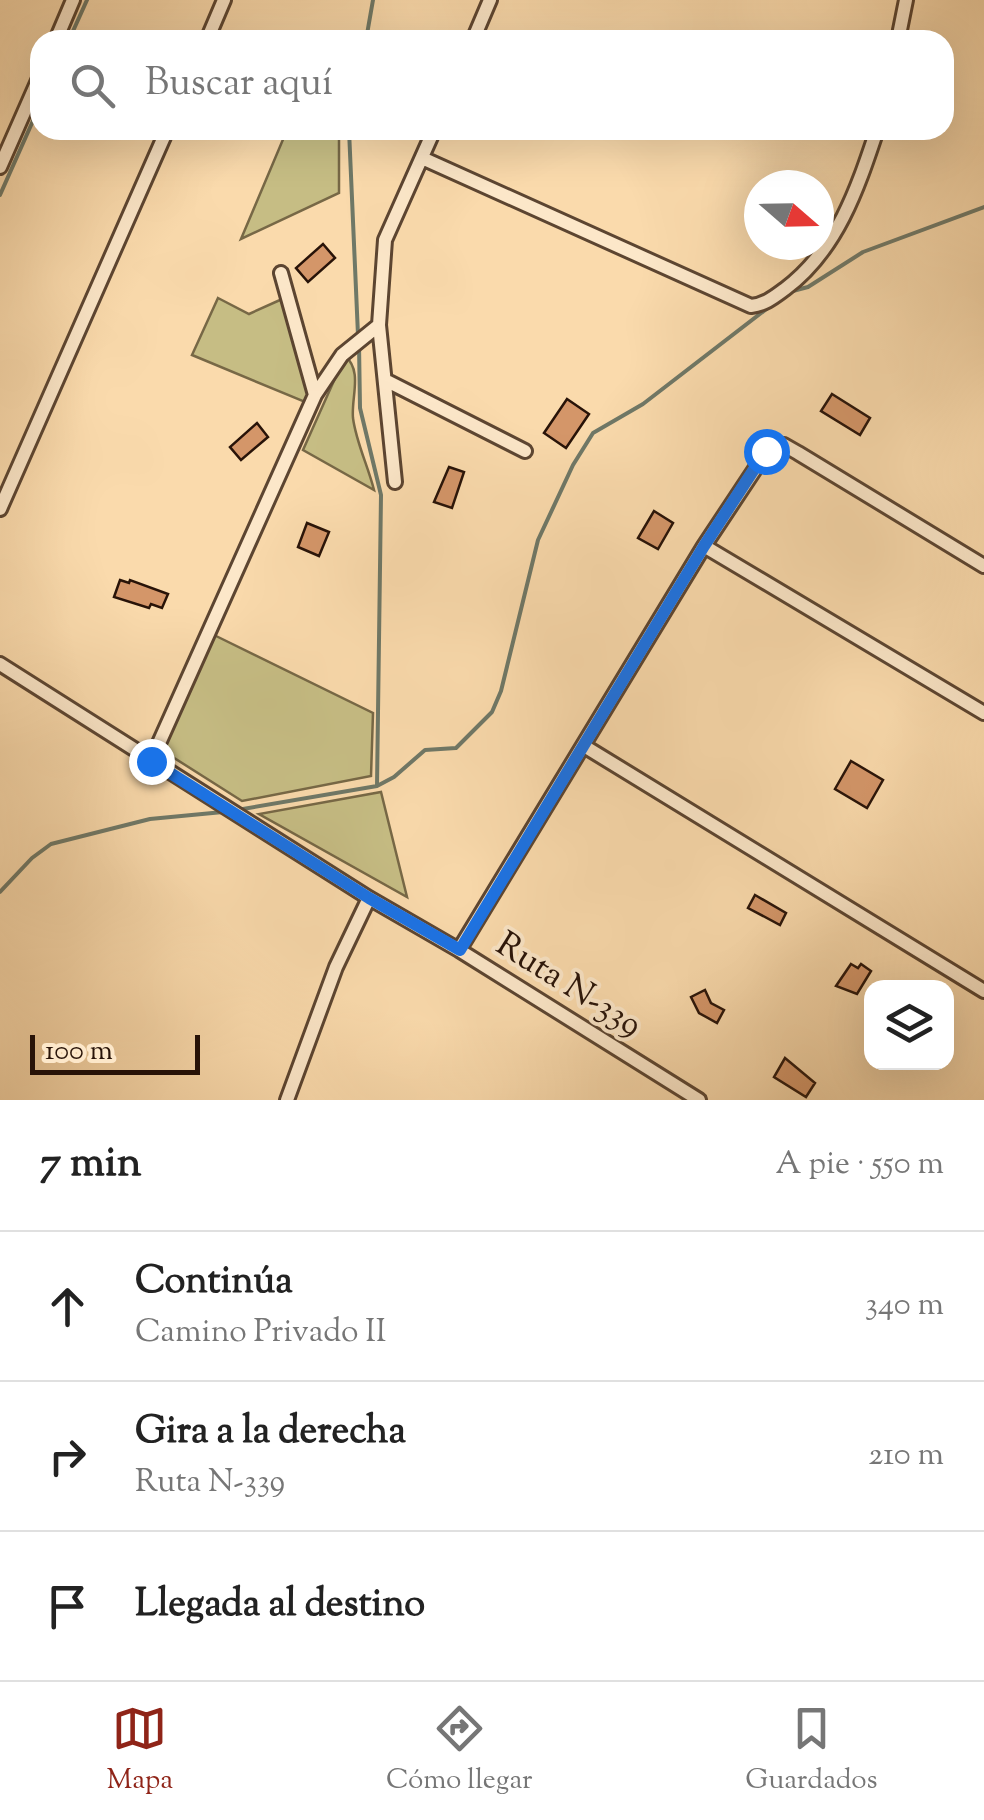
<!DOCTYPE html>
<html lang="es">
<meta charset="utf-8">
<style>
:root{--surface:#fff;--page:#f2f2f2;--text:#222;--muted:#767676;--line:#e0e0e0;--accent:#8f2418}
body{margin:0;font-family:"Sorts Mill Goudy",serif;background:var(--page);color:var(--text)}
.controls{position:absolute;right:30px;bottom:30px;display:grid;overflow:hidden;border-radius:20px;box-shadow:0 10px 40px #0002}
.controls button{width:90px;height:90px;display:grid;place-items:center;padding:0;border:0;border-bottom:2px solid var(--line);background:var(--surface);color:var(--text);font:50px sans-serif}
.compass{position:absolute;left:744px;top:170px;width:90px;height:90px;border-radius:50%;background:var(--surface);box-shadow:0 10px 40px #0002;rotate:110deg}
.scale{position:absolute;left:30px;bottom:25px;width:170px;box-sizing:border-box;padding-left:10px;border:5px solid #281308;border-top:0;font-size:28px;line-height:35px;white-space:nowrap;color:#281308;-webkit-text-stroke:8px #fce7c9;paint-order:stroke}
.stop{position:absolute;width:30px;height:30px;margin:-22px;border:8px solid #1a73e8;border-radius:50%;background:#fff}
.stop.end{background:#1a73e8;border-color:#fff;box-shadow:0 2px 10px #0008}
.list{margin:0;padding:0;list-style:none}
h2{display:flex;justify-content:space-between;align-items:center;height:130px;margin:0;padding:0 40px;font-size:42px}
h2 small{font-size:32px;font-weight:400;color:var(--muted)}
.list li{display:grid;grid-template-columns:65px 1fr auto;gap:30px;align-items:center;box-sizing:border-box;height:150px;padding:0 40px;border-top:2px solid var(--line)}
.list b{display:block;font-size:38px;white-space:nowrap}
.list p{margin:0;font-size:32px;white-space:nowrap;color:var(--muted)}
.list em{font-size:32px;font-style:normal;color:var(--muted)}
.icon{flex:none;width:55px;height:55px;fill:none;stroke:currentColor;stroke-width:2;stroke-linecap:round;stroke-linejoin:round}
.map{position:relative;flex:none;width:984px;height:1100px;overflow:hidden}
.search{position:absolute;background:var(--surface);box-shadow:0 10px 40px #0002;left:30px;right:30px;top:30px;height:110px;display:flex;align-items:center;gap:25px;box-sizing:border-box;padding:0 35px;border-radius:30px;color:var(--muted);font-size:38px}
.sheet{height:580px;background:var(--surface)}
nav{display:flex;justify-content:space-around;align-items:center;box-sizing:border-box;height:140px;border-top:2px solid var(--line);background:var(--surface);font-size:28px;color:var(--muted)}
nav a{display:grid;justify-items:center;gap:5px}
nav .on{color:var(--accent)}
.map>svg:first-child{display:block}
.green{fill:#c6bd84;stroke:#776846;stroke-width:2.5}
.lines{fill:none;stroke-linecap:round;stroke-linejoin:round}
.stream{stroke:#6f7867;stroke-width:4}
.building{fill:#d49669;stroke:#281308;stroke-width:2.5}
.minor-casing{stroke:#5c4531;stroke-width:18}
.minor{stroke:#fce7c9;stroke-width:12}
.route{stroke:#1a73e8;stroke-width:12}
.labels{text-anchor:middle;stroke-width:8;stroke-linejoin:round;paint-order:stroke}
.street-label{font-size:35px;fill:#281308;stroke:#fce7c9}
</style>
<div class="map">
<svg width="984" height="1100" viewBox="0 0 984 1100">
<rect width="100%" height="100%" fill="#fadaac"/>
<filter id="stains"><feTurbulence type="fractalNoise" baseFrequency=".002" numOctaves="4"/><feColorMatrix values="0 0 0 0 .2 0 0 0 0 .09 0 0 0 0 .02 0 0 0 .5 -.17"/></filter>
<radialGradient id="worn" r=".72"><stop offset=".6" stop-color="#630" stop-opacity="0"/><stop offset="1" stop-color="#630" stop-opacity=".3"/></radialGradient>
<path class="green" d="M287,130H339V193L241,239Z
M218,298L249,314L280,300L294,308L314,382L305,402L192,355Z
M345,356C363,371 351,397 353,418C356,442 368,466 374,490L303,450Z
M212,634L373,713L371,776L242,801L160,749Z
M381,792L407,897L259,814Z"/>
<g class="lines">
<path class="stream" d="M69,40L87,0
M366,40L373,0
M349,130L358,335
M0,195L40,105
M789,292L808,287L863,252L984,207
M359,344L360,408L381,495L377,786
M237,810L377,786L394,777L425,750L456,748L492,712L501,691L538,540L573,465L593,433L643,404L769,307
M0,892L32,858L51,844L150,819L223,812"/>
</g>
<path class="building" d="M323,244L335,258L308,282L296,268Z
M832,394L870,418L860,435L821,411Z
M567,399L589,414L566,448L544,433Z
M257,423L268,437L241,460L230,447Z
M449,467L464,472L452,508L434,502Z
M654,511L673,523L658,549L638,538Z
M307,523L329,532L319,556L298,547Z
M120,580L129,583L130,580L168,594L162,608L151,604L149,608L114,597Z
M851,761L883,780L867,808L835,789Z
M755,895L786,913L780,925L748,908Z
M851,964L858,968L861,964L871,971L857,994L836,986Z
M705,990L711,1003L724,1010L717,1023L699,1013L691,997Z
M785,1058L815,1083L806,1097L774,1077Z"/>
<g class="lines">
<defs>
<path id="minor" d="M56,40L73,0
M207,40L224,0
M473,40L490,0
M898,40L906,0
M422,158L751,306C766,304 774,297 785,289C837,250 857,190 877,130
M0,167L40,76
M281,273L315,395
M379,325L395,482
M387,381L525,451
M0,509L167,130
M704,546L984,713
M0,664L369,898L459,950L699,1100
M584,746L984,991
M151,761L315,395L342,355L379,325L385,240L434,130
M459,950L704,546L771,445H784L798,453L984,566
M287,1100L336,967L369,898"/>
</defs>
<use href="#minor" class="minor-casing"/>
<use href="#minor" class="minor"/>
</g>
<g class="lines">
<path class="route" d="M151,761L369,898L460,950L704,546L766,451"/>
</g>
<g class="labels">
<g class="street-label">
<text transform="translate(570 983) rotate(32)" y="12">Ruta N-339</text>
</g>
</g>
<rect width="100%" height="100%" filter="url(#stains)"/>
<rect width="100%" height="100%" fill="url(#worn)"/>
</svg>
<div class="controls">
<button><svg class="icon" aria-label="layers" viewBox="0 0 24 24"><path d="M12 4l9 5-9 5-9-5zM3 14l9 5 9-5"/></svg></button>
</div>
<svg class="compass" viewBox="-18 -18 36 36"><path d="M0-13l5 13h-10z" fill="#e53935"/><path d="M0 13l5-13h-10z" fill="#767676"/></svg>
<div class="scale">100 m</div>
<div class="stop" style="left:766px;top:451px"></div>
<div class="stop end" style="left:151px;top:761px"></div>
<div class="search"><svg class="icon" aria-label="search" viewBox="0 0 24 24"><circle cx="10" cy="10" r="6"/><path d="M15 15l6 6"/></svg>Buscar aquí</div>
</div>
<section class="sheet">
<h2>7 min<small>A pie · 550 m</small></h2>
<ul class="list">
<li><svg class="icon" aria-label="ahead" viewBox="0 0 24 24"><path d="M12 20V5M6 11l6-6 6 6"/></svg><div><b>Continúa</b><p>Camino Privado II</p></div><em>340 m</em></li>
<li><svg class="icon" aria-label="right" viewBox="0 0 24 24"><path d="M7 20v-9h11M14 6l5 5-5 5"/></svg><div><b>Gira a la derecha</b><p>Ruta N-339</p></div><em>210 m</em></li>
<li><svg class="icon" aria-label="arrive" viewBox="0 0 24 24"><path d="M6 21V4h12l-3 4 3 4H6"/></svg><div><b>Llegada al destino</b></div></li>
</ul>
</section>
<nav>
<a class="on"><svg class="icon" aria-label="map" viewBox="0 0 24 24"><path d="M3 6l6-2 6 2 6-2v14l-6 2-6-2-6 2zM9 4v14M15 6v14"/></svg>Mapa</a>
<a><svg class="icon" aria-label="directions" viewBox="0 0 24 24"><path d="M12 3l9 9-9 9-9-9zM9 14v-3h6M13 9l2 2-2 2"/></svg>Cómo llegar</a>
<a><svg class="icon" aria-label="saved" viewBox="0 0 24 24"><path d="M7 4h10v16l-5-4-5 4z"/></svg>Guardados</a>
</nav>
